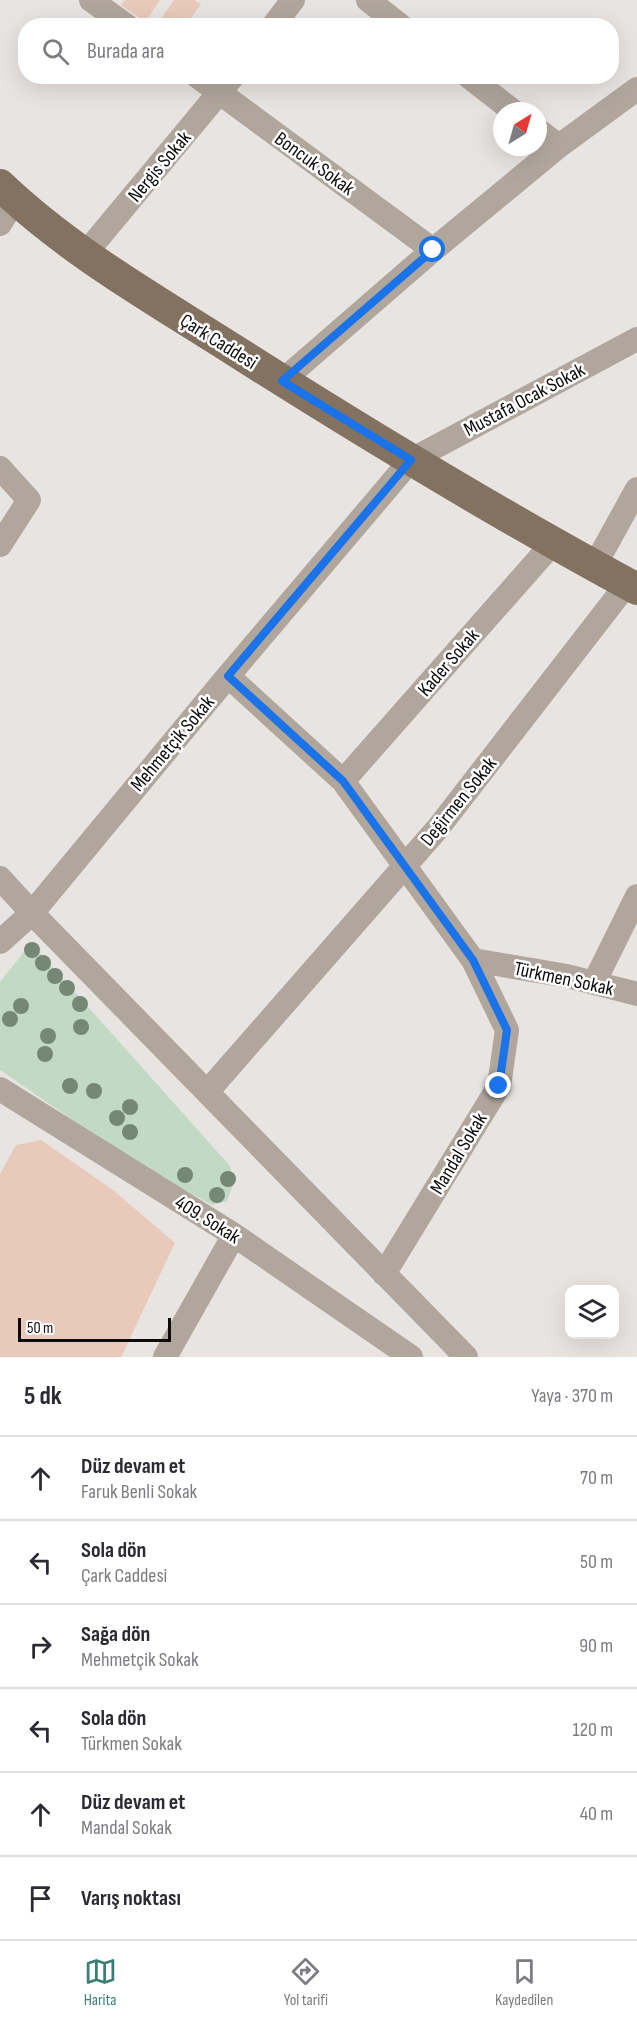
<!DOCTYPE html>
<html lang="tr">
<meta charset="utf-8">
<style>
:root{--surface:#fff;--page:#f7f7f7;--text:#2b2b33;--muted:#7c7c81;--line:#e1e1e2;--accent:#397f76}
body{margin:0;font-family:"Sofia Sans Condensed",sans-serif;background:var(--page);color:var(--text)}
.controls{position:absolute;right:18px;bottom:18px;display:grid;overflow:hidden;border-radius:12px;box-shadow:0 6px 24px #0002}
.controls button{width:54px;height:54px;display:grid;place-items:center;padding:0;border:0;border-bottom:2px solid var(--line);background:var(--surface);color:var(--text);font:30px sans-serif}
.compass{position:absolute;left:493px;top:102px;width:54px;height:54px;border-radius:50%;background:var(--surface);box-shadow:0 6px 24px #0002;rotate:37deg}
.scale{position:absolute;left:18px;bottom:15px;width:153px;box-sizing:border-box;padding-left:6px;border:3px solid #0d0b0b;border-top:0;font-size:16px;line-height:21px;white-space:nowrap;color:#0d0b0b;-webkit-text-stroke:4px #fff;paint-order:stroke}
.stop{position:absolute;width:18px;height:18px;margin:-14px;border:4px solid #1a73e8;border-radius:50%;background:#fff}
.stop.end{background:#1a73e8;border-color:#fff;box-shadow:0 2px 6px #0008}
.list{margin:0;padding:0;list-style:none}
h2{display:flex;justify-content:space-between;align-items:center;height:78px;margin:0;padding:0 24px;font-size:26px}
h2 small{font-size:20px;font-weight:400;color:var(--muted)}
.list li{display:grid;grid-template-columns:39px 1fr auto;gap:18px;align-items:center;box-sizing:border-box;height:84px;padding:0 24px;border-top:2px solid var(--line)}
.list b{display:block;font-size:22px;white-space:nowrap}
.list p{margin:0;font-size:20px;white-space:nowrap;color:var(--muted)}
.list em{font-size:20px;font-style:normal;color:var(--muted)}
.icon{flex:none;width:33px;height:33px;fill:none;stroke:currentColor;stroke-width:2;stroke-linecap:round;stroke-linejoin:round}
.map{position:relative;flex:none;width:637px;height:1357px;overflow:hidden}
.search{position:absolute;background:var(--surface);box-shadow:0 6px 24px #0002;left:18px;right:18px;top:18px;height:66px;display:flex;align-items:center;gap:15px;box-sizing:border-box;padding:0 21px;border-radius:24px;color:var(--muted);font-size:22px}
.sheet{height:582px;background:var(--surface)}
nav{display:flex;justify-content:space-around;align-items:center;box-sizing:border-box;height:84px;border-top:2px solid var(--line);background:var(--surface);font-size:16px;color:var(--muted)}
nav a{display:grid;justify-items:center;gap:3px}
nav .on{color:var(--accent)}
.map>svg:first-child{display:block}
.green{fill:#c2dac4}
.building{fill:#e8c9ba}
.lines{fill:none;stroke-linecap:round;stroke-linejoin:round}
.minor{stroke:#b0a69c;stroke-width:24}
.major{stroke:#837260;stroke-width:32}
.tree{fill:#758876}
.route{stroke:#1a73e8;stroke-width:8}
.labels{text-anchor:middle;stroke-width:5;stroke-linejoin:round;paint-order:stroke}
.street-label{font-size:20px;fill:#0d0b0b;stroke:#fff}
</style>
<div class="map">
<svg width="637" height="1357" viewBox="0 0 637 1357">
<rect width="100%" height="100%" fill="#e8e4e1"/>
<path class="green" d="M31,943L230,1166L234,1182L227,1201L212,1205L140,1166L0,1070V982Z"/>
<path class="building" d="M125,0H160L145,22L121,5Z
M174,0H194L201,4L185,26H156Z
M41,1140L113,1190L175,1243L121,1357H0V1174L16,1145Z"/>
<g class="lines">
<path class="minor" d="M91,0L127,26
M368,0L401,26
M273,26L293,0
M197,76L433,250
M468,76L513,111
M538,130L559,146
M0,224L15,200
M85,254L233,76
M282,381L433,250L559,146L637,89
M0,468L29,500L0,545
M594,567L637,489
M228,676L343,781L473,960L567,976L637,994
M343,781L553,543
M0,878L32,913L466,1357
M0,942L32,913L228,676L411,460L637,339
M594,983L637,896
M0,1089L234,1235L411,1357
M207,1092L438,828L627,584
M384,1274L499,1086L507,1030L473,960
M165,1357L234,1235"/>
<path class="major" d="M0,185C69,251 154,299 234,350C366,434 500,515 637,589"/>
</g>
<g class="tree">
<circle cx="32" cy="950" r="8"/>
<circle cx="43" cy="963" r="8"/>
<circle cx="55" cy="976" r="8"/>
<circle cx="67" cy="988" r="8"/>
<circle cx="80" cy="1004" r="8"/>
<circle cx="21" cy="1006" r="8"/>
<circle cx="10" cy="1019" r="8"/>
<circle cx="81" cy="1027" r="8"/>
<circle cx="48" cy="1036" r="8"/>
<circle cx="45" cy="1054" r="8"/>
<circle cx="70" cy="1086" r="8"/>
<circle cx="94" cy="1091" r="8"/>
<circle cx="130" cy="1107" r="8"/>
<circle cx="117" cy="1118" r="8"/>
<circle cx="130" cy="1132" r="8"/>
<circle cx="185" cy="1175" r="8"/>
<circle cx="228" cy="1179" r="8"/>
<circle cx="217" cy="1195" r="8"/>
</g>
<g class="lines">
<path class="route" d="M433,250L282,381L411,460L228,676L343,781L473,960L507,1030L499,1086"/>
</g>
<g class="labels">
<g class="street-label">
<text transform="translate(315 163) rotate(36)" y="7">Boncuk Sokak</text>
<text transform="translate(159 166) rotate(-50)" y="7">Nergis Sokak</text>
<text transform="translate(219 341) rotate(32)" y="7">Çark Caddesi</text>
<text transform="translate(524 399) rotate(-28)" y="7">Mustafa Ocak Sokak</text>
<text transform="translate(448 662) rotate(-49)" y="7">Kader Sokak</text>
<text transform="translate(172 743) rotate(-50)" y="7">Mehmetçik Sokak</text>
<text transform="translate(458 801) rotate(-51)" y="7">Değirmen Sokak</text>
<text transform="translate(564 978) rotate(12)" y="7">Türkmen Sokak</text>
<text transform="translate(458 1153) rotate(-59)" y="7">Mandal Sokak</text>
<text transform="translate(208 1219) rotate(32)" y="7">409. Sokak</text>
</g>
</g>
</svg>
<div class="controls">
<button><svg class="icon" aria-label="layers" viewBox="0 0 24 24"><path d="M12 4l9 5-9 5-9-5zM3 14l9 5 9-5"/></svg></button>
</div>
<svg class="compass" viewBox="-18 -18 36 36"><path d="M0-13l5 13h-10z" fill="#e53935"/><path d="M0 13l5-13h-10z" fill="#7c7c81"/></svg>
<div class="scale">50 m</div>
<div class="stop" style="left:433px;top:250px"></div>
<div class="stop end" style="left:499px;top:1086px"></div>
<div class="search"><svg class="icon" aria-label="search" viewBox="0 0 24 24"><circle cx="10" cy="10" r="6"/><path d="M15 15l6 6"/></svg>Burada ara</div>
</div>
<section class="sheet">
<h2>5 dk<small>Yaya · 370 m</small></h2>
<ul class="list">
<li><svg class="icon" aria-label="ahead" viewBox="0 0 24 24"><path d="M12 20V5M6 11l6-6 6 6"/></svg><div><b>Düz devam et</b><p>Faruk Benli Sokak</p></div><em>70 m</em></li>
<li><svg class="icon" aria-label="left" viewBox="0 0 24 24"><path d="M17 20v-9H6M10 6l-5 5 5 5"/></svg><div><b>Sola dön</b><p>Çark Caddesi</p></div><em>50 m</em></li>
<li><svg class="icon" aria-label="right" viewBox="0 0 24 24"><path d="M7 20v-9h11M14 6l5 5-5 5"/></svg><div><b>Sağa dön</b><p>Mehmetçik Sokak</p></div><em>90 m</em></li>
<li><svg class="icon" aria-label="left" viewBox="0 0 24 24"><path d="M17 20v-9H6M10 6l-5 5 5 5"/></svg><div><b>Sola dön</b><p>Türkmen Sokak</p></div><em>120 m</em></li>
<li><svg class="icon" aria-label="ahead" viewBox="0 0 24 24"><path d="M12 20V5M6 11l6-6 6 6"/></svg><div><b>Düz devam et</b><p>Mandal Sokak</p></div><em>40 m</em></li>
<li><svg class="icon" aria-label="arrive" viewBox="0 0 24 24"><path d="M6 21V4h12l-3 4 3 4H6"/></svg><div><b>Varış noktası</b></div></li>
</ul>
</section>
<nav>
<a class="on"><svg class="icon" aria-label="map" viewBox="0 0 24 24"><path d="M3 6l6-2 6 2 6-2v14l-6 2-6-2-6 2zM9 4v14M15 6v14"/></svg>Harita</a>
<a><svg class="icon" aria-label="directions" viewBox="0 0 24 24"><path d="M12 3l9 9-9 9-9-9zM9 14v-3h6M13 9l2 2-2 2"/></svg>Yol tarifi</a>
<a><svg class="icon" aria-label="saved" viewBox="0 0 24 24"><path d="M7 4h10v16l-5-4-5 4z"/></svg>Kaydedilen</a>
</nav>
